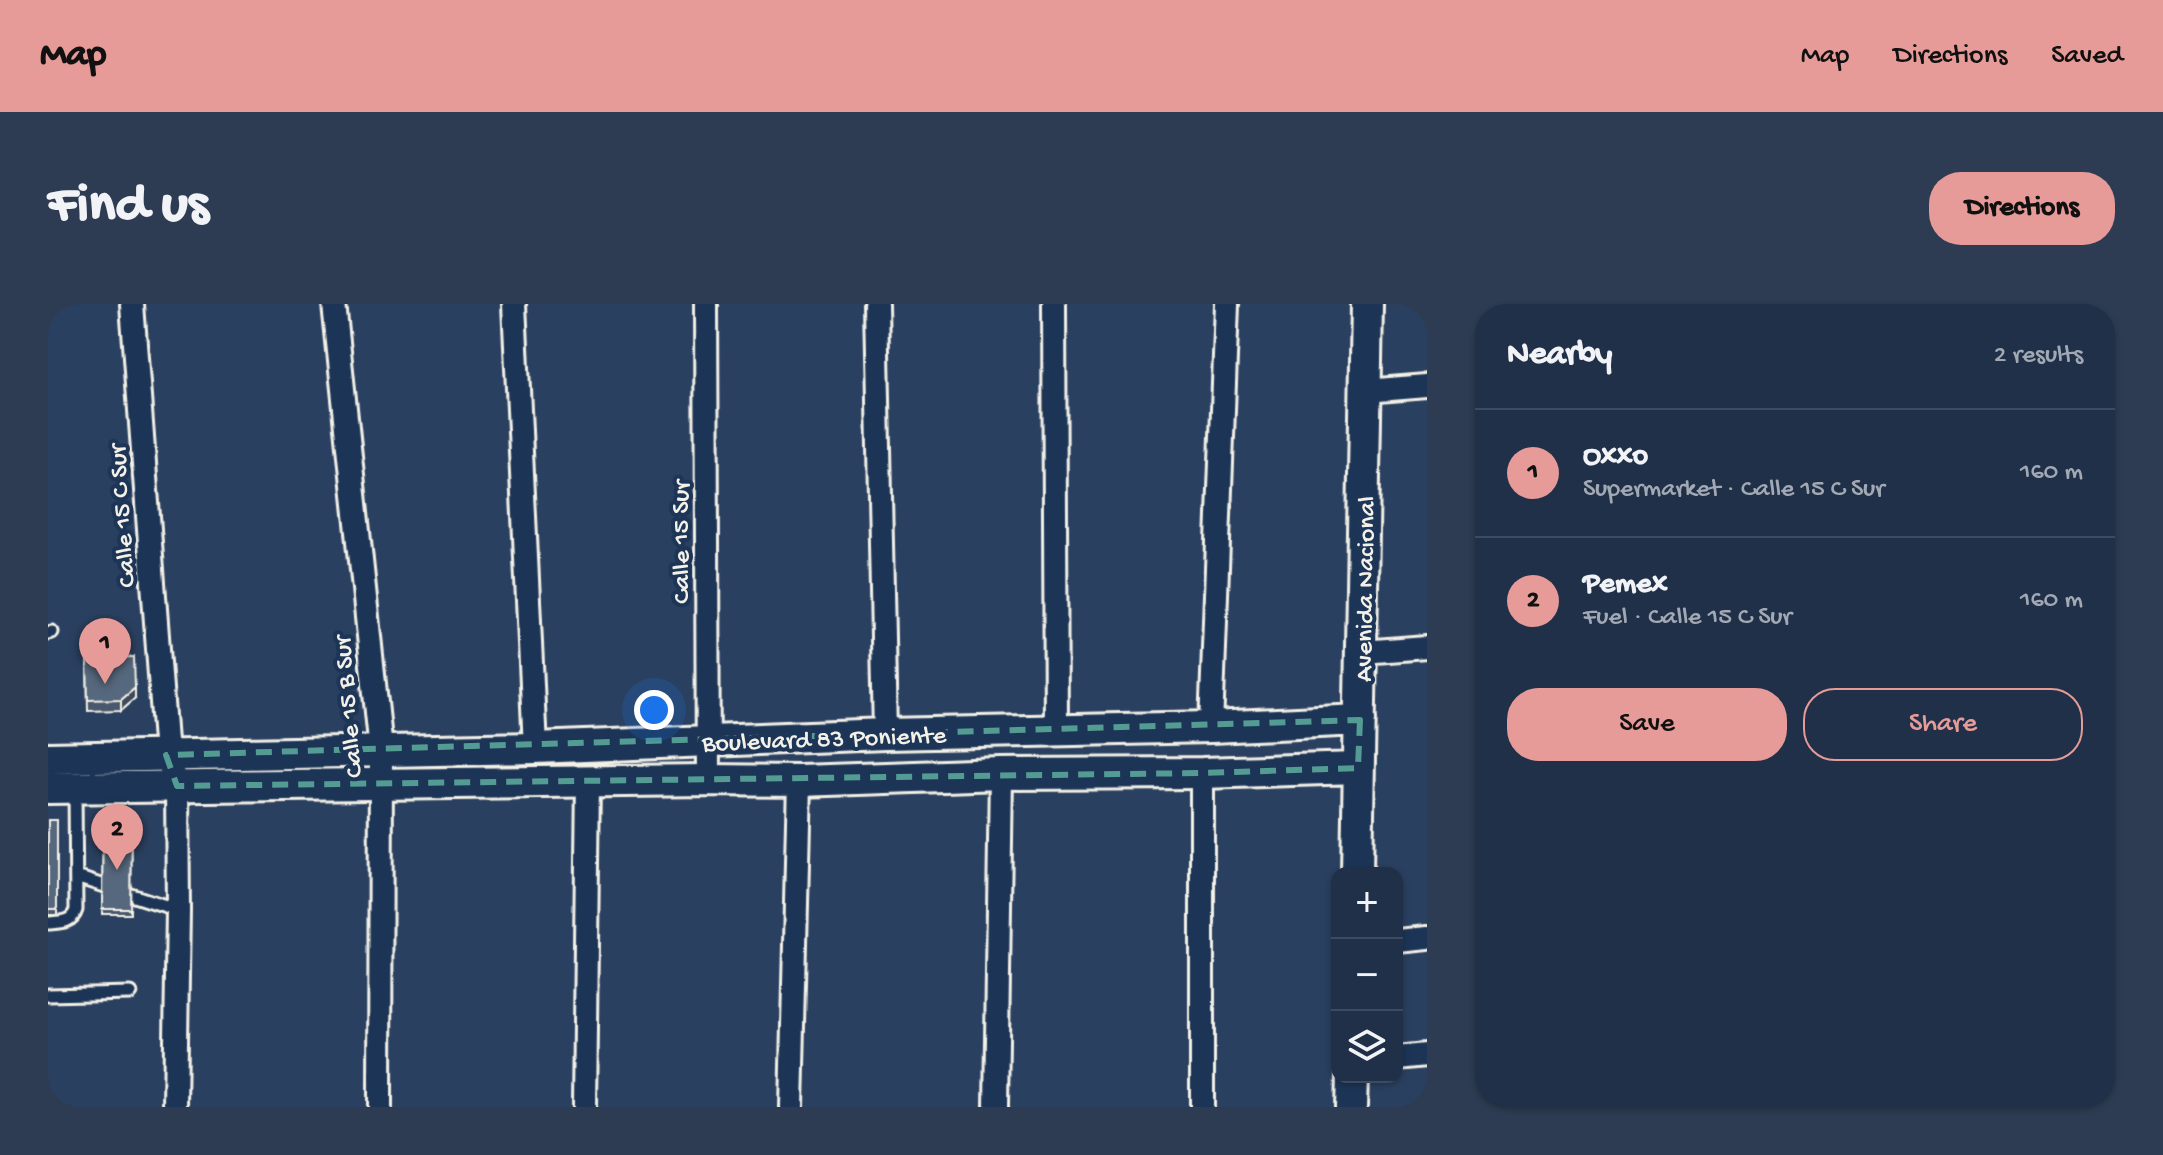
<!DOCTYPE html>
<meta charset="utf-8">
<style>
:root{--surface:#203048;--page:#2d3c52;--text:#f1f3f6;--muted:#a2a9b4;--line:#3d4b60;--accent:#e69b98}
body{margin:0;font-family:"Gochi Hand",sans-serif;background:var(--page);color:var(--text)}
.controls{position:absolute;right:24px;bottom:24px;display:grid;overflow:hidden;border-radius:16px;box-shadow:0 2px 6px #0004}
.controls button{width:72px;height:72px;display:grid;place-items:center;padding:0;border:0;border-bottom:2px solid var(--line);background:var(--surface);color:var(--text);font:40px sans-serif}
.you{position:absolute;left:606px;top:406px;width:28px;height:28px;margin:-20px;border:6px solid #fff;border-radius:50%;background:#1a73e8;box-shadow:0 0 0 12px #1a73e833}
.badge{display:grid;place-items:center;width:52px;height:52px;border-radius:50%;background:var(--accent);color:#111;font-size:26px;font-weight:700}
.pin{position:absolute;translate:-50% -66px;filter:drop-shadow(0 2px 4px #0008)}
.pin::after{content:'';position:absolute;top:42px;width:28px;height:24px;background:inherit;clip-path:polygon(0 0,100% 0,50% 100%)}
.list{margin:0;padding:0;list-style:none}
h2{display:flex;justify-content:space-between;align-items:center;height:104px;margin:0;padding:0 32px;font-size:34px}
h2 small{font-size:26px;font-weight:400;color:var(--muted)}
.list li{display:grid;grid-template-columns:52px 1fr auto;gap:24px;align-items:center;box-sizing:border-box;height:128px;padding:0 32px;border-top:2px solid var(--line)}
.list b{display:block;font-size:30px;white-space:nowrap}
.list p{margin:0;font-size:26px;white-space:nowrap;color:var(--muted)}
.list em{font-size:26px;font-style:normal;color:var(--muted)}
.actions{display:flex;gap:16px;padding:24px 32px}
.actions a{flex:1;padding:18px 0;border:2px solid var(--accent);border-radius:32px;text-align:center;font-size:28px;color:var(--accent)}
.actions .main{background:var(--accent);color:#111}
.icon{flex:none;width:44px;height:44px;fill:none;stroke:currentColor;stroke-width:2;stroke-linecap:round;stroke-linejoin:round}
.map{position:relative;flex:none;width:1379px;height:803px;overflow:hidden;border-radius:32px}
header{display:flex;align-items:center;gap:48px;box-sizing:border-box;height:112px;padding:0 40px;background:var(--accent);color:#111}
header strong{font-size:38px}
nav{display:flex;gap:44px;margin-inline-start:auto;font-size:28px}
.intro{display:flex;align-items:center;justify-content:space-between;box-sizing:border-box;height:192px;padding:0 48px}
h1{margin:0;font-size:56px}
.button{padding:20px 36px;border-radius:32px;background:var(--accent);color:#111;font-size:28px;font-weight:700}
main{display:flex;gap:48px;padding:0 48px}
aside{flex:1;background:var(--surface);border-radius:32px;box-shadow:0 2px 6px #0004}
.map>svg:first-child{display:block}
.lines{fill:none;stroke-linecap:round;stroke-linejoin:round}
.lane-casing{stroke:#f4f1e8;stroke-width:17}
.street-casing{stroke:#f4f1e8;stroke-width:28}
.secondary-casing{stroke:#f4f1e8;stroke-width:36}
.lane{stroke:#1d3557;stroke-width:11}
.street{stroke:#1d3557;stroke-width:22}
.secondary{stroke:#1d3557;stroke-width:30}
.wall{fill:#4a596c;stroke:#f4f1e8;stroke-width:2}
.shaded-wall{fill:#3c4858;stroke:#f4f1e8;stroke-width:2}
.building{fill:#56677d;stroke:#f4f1e8;stroke-width:2}
.marked{fill:none;stroke:#549b93;stroke-width:6;stroke-dasharray:16 10;stroke-linejoin:round}
.labels{text-anchor:middle;stroke-width:8;stroke-linejoin:round;paint-order:stroke}
.street-label{font-size:26px;fill:#f4f1e8;stroke:#1d3557}
</style>
<header>
<strong>Map</strong>
<nav><a>Map</a><a>Directions</a><a>Saved</a></nav>
</header>
<div class="intro"><h1>Find us</h1><a class="button">Directions</a></div>
<main>
<div class="map">
<svg width="1379" height="803" viewBox="0 0 1379 803">
<rect width="100%" height="100%" fill="#2a4060"/>
<filter id="ink" filterUnits="userSpaceOnUse"><feTurbulence type="fractalNoise" baseFrequency=".0125" numOctaves="2"/><feDisplacementMap in="SourceGraphic" scale="16" xChannelSelector="R" yChannelSelector="G"/><feConvolveMatrix kernelMatrix="1 2 1 2 8 2 1 2 1" color-interpolation-filters="sRGB"/></filter>
<g filter="url(#ink)">
<g class="lines">
<defs>
<path id="lane" d="M0,329L4,328
M28,573L130,606
M0,619C12,618 24,619 28,606L27,484
M0,691L82,689"/>
<path id="street" d="M84,0L118,451L129,482L130,606L127,803
M286,0L333,446L332,803
M466,0L487,444
M658,0L660,476
M828,0L837,430
M1006,0L1008,426
M1318,87L1379,82
M1314,348L1379,343
M1163,423L1179,0
M1349,637L1379,634
M1349,754L1379,751
M536,803L540,477
M743,803L751,477
M948,803L953,470
M1154,803V469"/>
<path id="secondary" d="M0,454L487,444L837,430L1163,423L1312,416
M0,484L660,476L751,477L953,470L1154,469L1310,464
M1309,569L1319,0
M1303,803L1304,773"/>
</defs>
<use href="#lane" class="lane-casing"/>
<use href="#street" class="street-casing"/>
<use href="#secondary" class="secondary-casing"/>
<use href="#lane" class="lane"/>
<use href="#street" class="street"/>
<use href="#secondary" class="secondary"/>
</g>
<path class="wall" d="M39,354L87,394L73,406L40,407Z
M55,515H84L83,610H54Z
M0,516H9V611H0Z"/>
<path class="shaded-wall" d="M87,383V394L73,406V395Z"/>
<path class="building" d="M86,353L87,383L73,395L40,396L39,354Z
M55,515H84L83,605H54Z
M0,516H9V605H0Z"/>
</g>
<path class="marked" d="M1312,416L1310,464L1154,469L129,482L118,451Z"/>
<g class="labels">
<g class="street-label">
<text transform="translate(72 212) rotate(-94)" y="9">Calle 15 C Sur</text>
<text transform="translate(631 238) rotate(-90)" y="9">Calle 15 Sur</text>
<text transform="translate(1315 285) rotate(-89)" y="9">Avenida Nacional</text>
<text transform="translate(298 403) rotate(-95)" y="9">Calle 15 B Sur</text>
<text transform="translate(776 433) rotate(-2)" y="9">Boulevard 83 Poniente</text>
</g>
</g>
</svg>
<div class="controls">
<button>+</button>
<button>−</button>
<button><svg class="icon" aria-label="layers" viewBox="0 0 24 24"><path d="M12 4l9 5-9 5-9-5zM3 14l9 5 9-5"/></svg></button>
</div>
<div class="you"></div>
<div class="pin badge" style="left:57px;top:380px">1</div>
<div class="pin badge" style="left:69px;top:566px">2</div>
</div>
<aside>
<h2>Nearby<small>2 results</small></h2>
<ul class="list">
<li><span class="badge">1</span><div><b>Oxxo</b><p>Supermarket · Calle 15 C Sur</p></div><em>160 m</em></li>
<li><span class="badge">2</span><div><b>Pemex</b><p>Fuel · Calle 15 C Sur</p></div><em>160 m</em></li>
</ul>
<div class="actions"><a class="main">Save</a><a>Share</a></div>
</aside>
</main>
